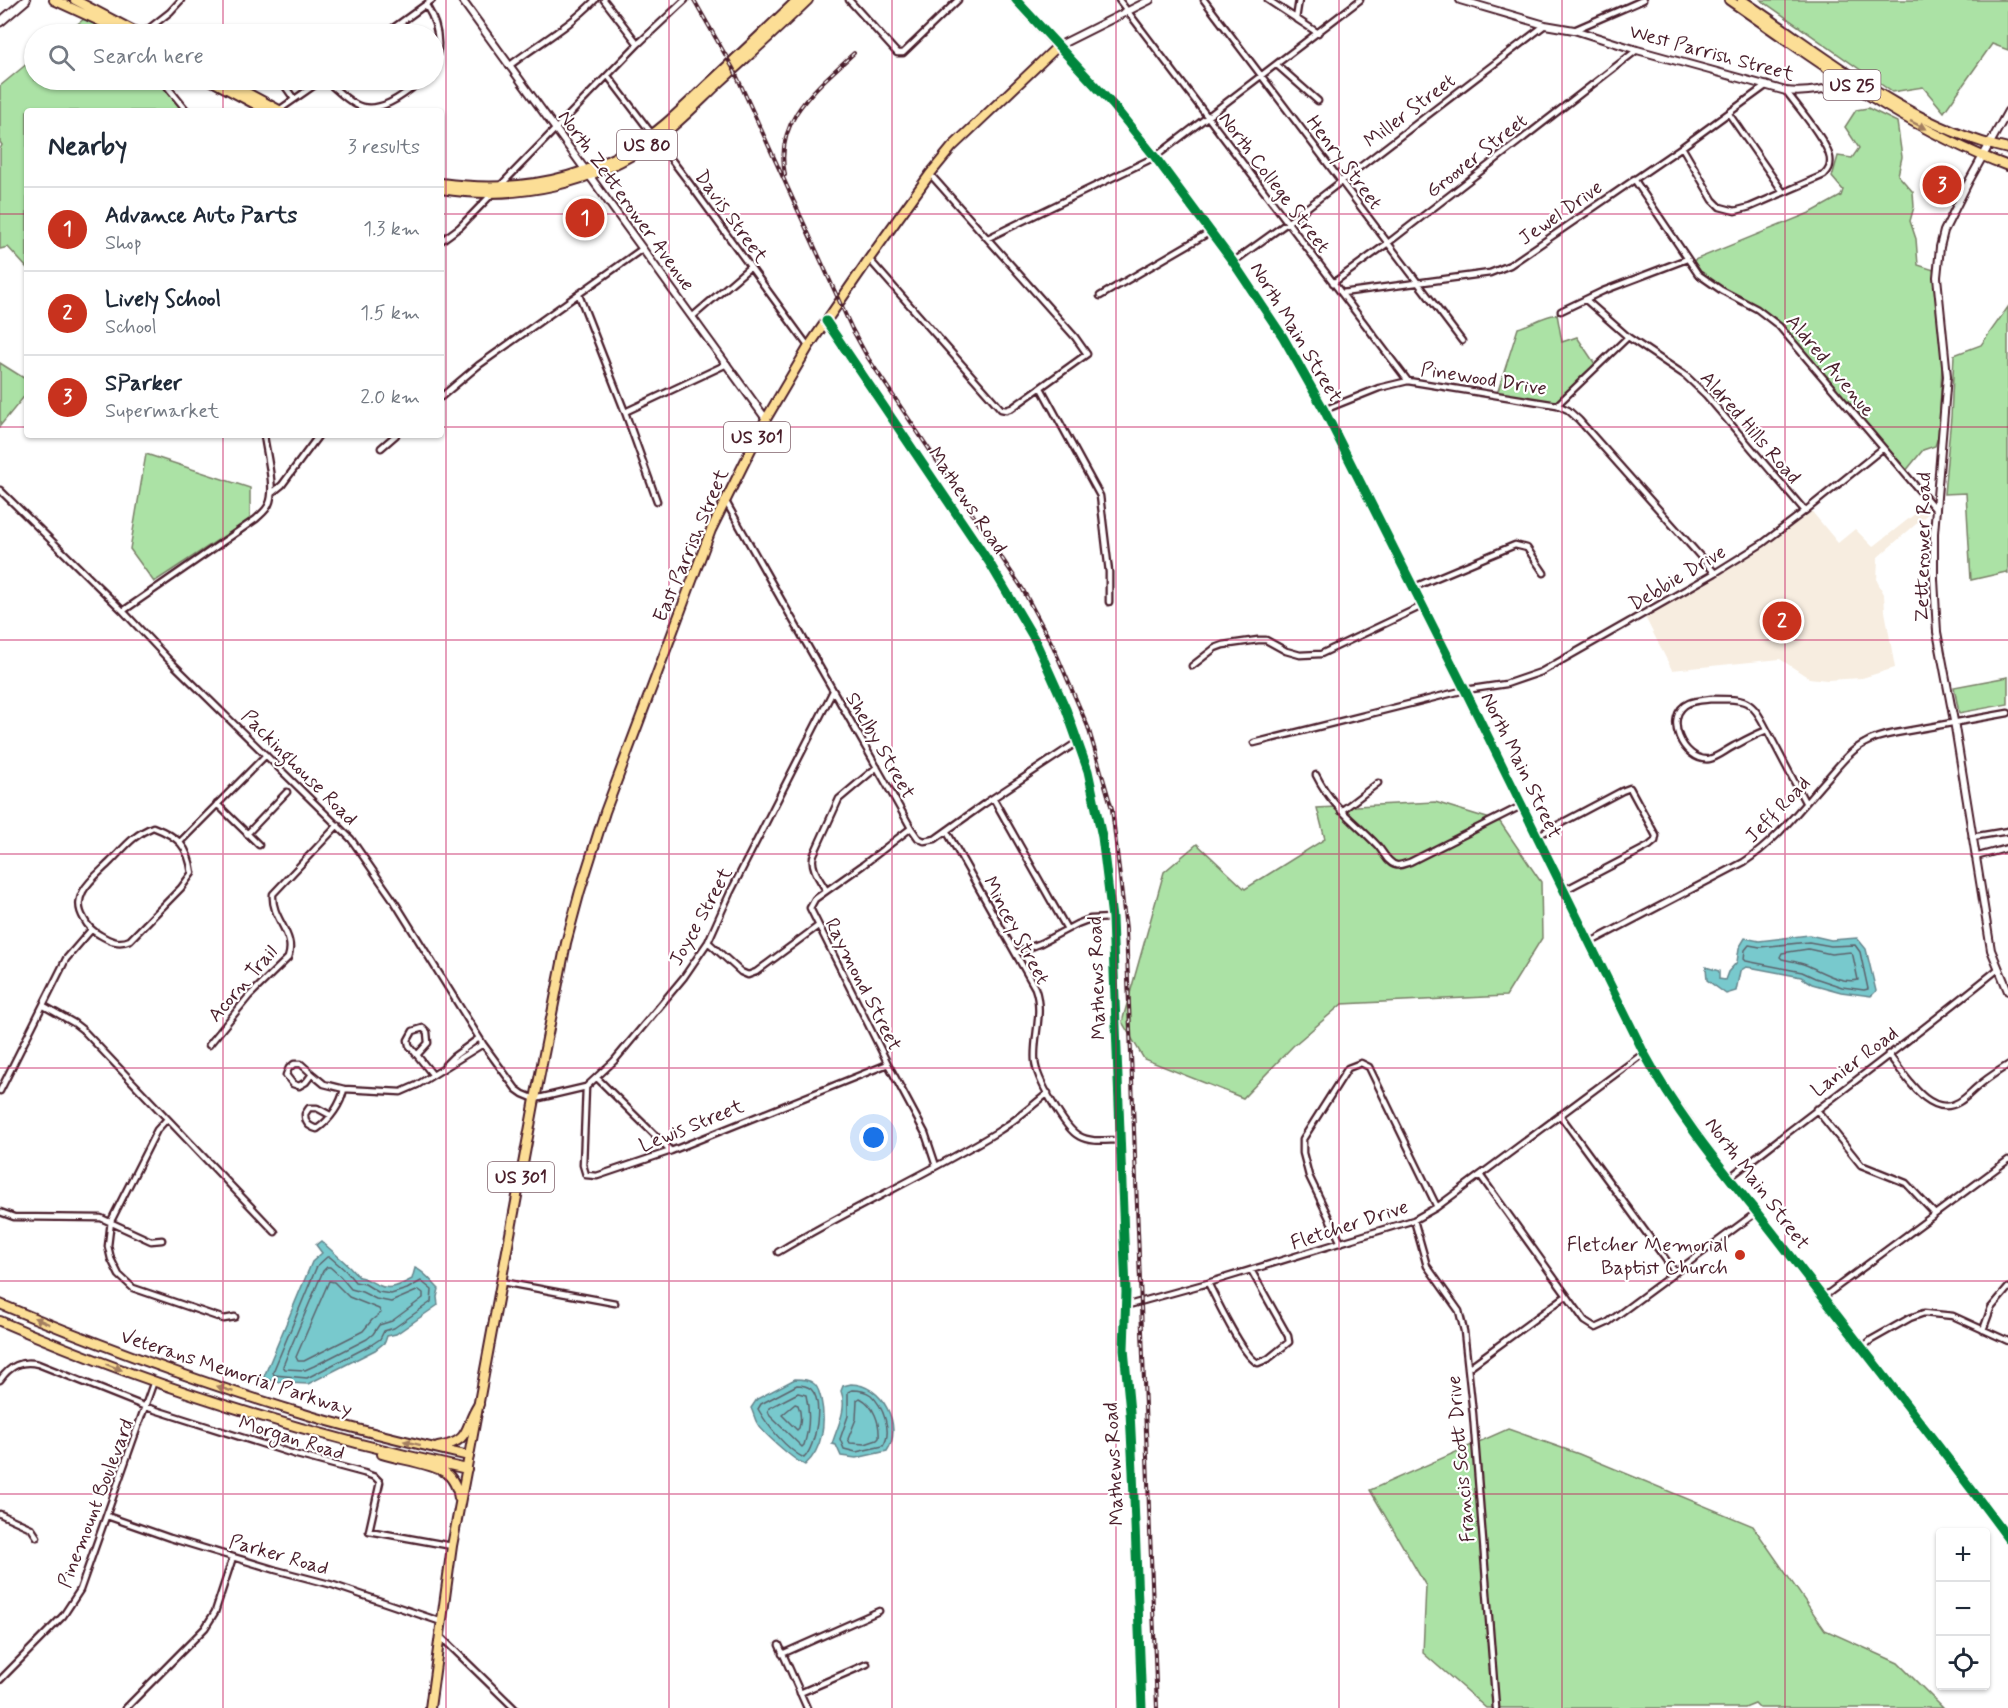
<!DOCTYPE html>
<meta charset="utf-8">
<style>
:root{--surface:#fff;--page:#f6f6f7;--text:#1f2937;--muted:#747a83;--line:#e0e1e3;--accent:#c8321e}
body{margin:0;font-family:Mynerve,sans-serif;background:var(--page);color:var(--text)}
.controls{position:absolute;right:18px;bottom:18px;display:grid;overflow:hidden;border-radius:6px;box-shadow:0 2px 4px #0004}
.controls button{width:54px;height:54px;display:grid;place-items:center;padding:0;border:0;border-bottom:2px solid var(--line);background:var(--surface);color:var(--text);font:30px sans-serif}
.you{position:absolute;left:874px;top:1138px;width:21px;height:21px;margin:-15px;border:4px solid #fff;border-radius:50%;background:#1a73e8;box-shadow:0 0 0 9px #1a73e833}
.badge{display:grid;place-items:center;width:39px;height:39px;border-radius:50%;background:var(--accent);color:#fff;font-size:20px;font-weight:700}
.pin{position:absolute;translate:-50% -50%;border:3px solid #fff;box-shadow:0 2px 6px #0006}
.list{margin:0;padding:0;list-style:none}
h2{display:flex;justify-content:space-between;align-items:center;height:78px;margin:0;padding:0 24px;font-size:26px}
h2 small{font-size:20px;font-weight:400;color:var(--muted)}
.list li{display:grid;grid-template-columns:39px 1fr auto;gap:18px;align-items:center;box-sizing:border-box;height:84px;padding:0 24px;border-top:2px solid var(--line)}
.list b{display:block;font-size:22px;white-space:nowrap}
.list p{margin:0;font-size:20px;white-space:nowrap;color:var(--muted)}
.list em{font-size:20px;font-style:normal;color:var(--muted)}
.icon{flex:none;width:33px;height:33px;fill:none;stroke:currentColor;stroke-width:2;stroke-linecap:round;stroke-linejoin:round}
.map{position:relative;flex:none;width:2008px;height:1708px;overflow:hidden}
.search{position:absolute;background:var(--surface);box-shadow:0 2px 4px #0004;left:24px;top:24px;width:420px;height:66px;display:flex;align-items:center;gap:15px;box-sizing:border-box;padding:0 21px;border-radius:33px;color:var(--muted);font-size:22px}
.panel{position:absolute;background:var(--surface);box-shadow:0 2px 4px #0004;left:24px;top:108px;width:420px;height:330px;border-radius:6px}
.map>svg:first-child{display:block}
.built{fill:#f7ede0}
.green{fill:#abe2a5;stroke:#7a8068;stroke-width:1.5}
.water{fill:#78c9cd;stroke:#66858c;stroke-width:1.5}
.lines{fill:none;stroke-linecap:round;stroke-linejoin:round}
.shore{stroke:#5c636c;stroke-width:1.5}
.minor-casing{stroke:#4a1f2b;stroke-width:9}
.tertiary-casing{stroke:#4a1f2b;stroke-width:10}
.secondary-casing{stroke:#4a1f2b;stroke-width:11}
.primary-casing{stroke:#4a1f2b;stroke-width:12}
.trunk-casing{stroke:#4a1f2b;stroke-width:12}
.minor{stroke:#fff;stroke-width:4.5}
.tertiary{stroke:#fff;stroke-width:6}
.secondary{stroke:#fff;stroke-width:7}
.primary{stroke:#fcde96;stroke-width:8}
.trunk{stroke:#fcde96;stroke-width:8}
.rail-casing{stroke:#4a1f2b;stroke-width:4}
.rail{stroke:#fff;stroke-width:1.5;stroke-dasharray:4.5;stroke-linecap:butt}
.cycleway-casing{stroke:#fff;stroke-width:13}
.cycleway{stroke:#00873e;stroke-width:9}
.oneway{fill:#a37e60}
.grid{fill:none;stroke:#c2185b;stroke-width:1.5;stroke-opacity:0.55}
.poi-dot{fill:#c8321e;stroke:#fff;stroke-width:2}
.labels{text-anchor:middle;stroke-width:4.5;stroke-linejoin:round;paint-order:stroke}
.shield{fill:#fff;stroke:#80626b;stroke-width:1.5}
.shield-label{font-size:18px;font-weight:bold;fill:#4a1f2b}
.street-label{font-size:20px;fill:#4a1f2b;stroke:#fff}
.poi-label{font-size:20px;fill:#4a1f2b;stroke:#fff;text-anchor:end}
</style>
<div class="map">
<svg width="2008" height="1708" viewBox="0 0 2008 1708">
<rect width="100%" height="100%" fill="#fff"/>
<filter id="ink" filterUnits="userSpaceOnUse"><feTurbulence type="fractalNoise" baseFrequency=".0167" numOctaves="2"/><feDisplacementMap in="SourceGraphic" scale="12" xChannelSelector="R" yChannelSelector="G"/><feConvolveMatrix kernelMatrix="1 2 1 2 8 2 1 2 1" color-interpolation-filters="sRGB"/></filter>
<g filter="url(#ink)">
<path class="built" d="M1925,506L1930,512L1878,557L1877,581L1884,594L1885,611L1895,668L1862,678L1827,680L1809,678L1780,659L1672,670L1645,617L1751,554L1809,508L1838,543L1855,529L1873,547Z"/>
<path class="green" d="M1761,0H2008V50L1992,44L1944,112L1923,87L1892,92Z
M84,19L116,34H64Z
M34,58V80H158L183,111H27V268L8,247L0,249V149L2,145L0,142V86Z
M1868,108L1897,122L1902,157L1898,175L1913,192L1914,207L1910,221L1916,239L1918,265L1934,270L1942,365L1939,434L1935,446L1923,450L1905,472L1778,320L1758,307L1719,287L1700,273L1692,261L1812,212L1841,196L1843,190L1832,177L1838,156L1852,158L1859,148L1845,127L1856,110Z
M2008,307V573L2006,572L1971,580L1966,493L1944,494L1951,417L1954,355L1981,345Z
M1557,314L1562,342L1577,337L1595,364L1557,403L1497,394L1518,328C1532,324 1543,316 1557,314Z
M0,363L27,380V393L0,426Z
M146,454L250,488V519L154,582L130,549Z
M2008,677V704L1959,713L1954,687Z
M1435,802L1500,822L1541,882L1542,938L1506,996L1342,1004L1293,1046L1243,1098L1144,1059L1122,1022L1164,872L1197,844L1245,889L1325,839L1317,808Z
M1508,1429L1579,1454L1753,1526L1825,1630L1898,1663L1943,1708H1759L1755,1704L1745,1708H1486L1423,1653L1426,1586L1370,1490Z"/>
<path class="water" d="M1809,935L1831,940L1857,938L1866,949L1876,991L1871,996L1841,992L1812,984L1801,977L1754,968L1746,967L1740,971L1736,991L1726,994L1707,980L1706,967L1719,971V979L1725,980L1728,972L1737,962L1739,948L1745,938L1759,941Z
M321,1241L350,1267L359,1277C367,1278 370,1282 378,1285C389,1291 401,1285 412,1279L415,1268C424,1271 432,1282 439,1289L437,1297L438,1305L396,1334L387,1336L385,1342L375,1350L308,1384L286,1383L263,1379L312,1262L322,1253L316,1245Z
M795,1379C801,1379 808,1379 813,1383C819,1387 819,1393 821,1399C826,1422 823,1449 805,1465C795,1461 760,1431 756,1421C754,1416 753,1412 751,1408L757,1399Z
M851,1384C882,1384 904,1426 887,1451L856,1458L841,1456L836,1445L832,1444C837,1427 848,1409 841,1391L843,1386Z"/>
<g class="lines">
<path class="shore" d="M1809,942L1831,946L1855,945L1860,952L1868,989L1864,990L1842,987L1815,978L1802,972L1746,961L1744,959L1745,950L1749,945L1760,947Z
M1808,949L1831,954L1851,952L1853,956L1858,980C1841,984 1821,971 1806,965C1799,962 1790,961 1782,959L1780,957L1782,953Z
M327,1257H330L346,1271L355,1282L365,1284L378,1292L391,1294L407,1289L421,1281L432,1290L431,1302L394,1328L384,1331L380,1339L371,1345L307,1378L274,1375L273,1372L317,1266Z
M327,1267H330L340,1276L351,1289L362,1292L376,1299L391,1302L419,1290L423,1293V1298L392,1321L379,1325L373,1334L367,1339L314,1366L305,1370L285,1369L283,1366L287,1356L323,1271Z
M329,1281L334,1282L349,1297L379,1309L381,1313L372,1320L363,1331L304,1361H298L296,1357Z
M797,1385C802,1385 807,1386 811,1389C824,1402 816,1446 804,1458C786,1449 767,1425 758,1409L761,1404Z
M852,1390C859,1390 866,1391 871,1395C883,1406 893,1432 883,1446L856,1452L844,1449L840,1439L848,1416V1392Z
M798,1393L806,1395C810,1412 810,1427 804,1445L802,1447L770,1416L768,1411L769,1408Z
M860,1398C874,1405 880,1423 879,1438L877,1440L865,1444L850,1443L848,1439L856,1419L857,1400Z
M795,1404L798,1405C801,1412 801,1421 799,1428L797,1430L782,1415Z"/>
<defs>
<path id="minor" d="M604,0L638,44
M849,0L897,53H903L958,0
M1119,0L1408,381
M1204,0L1462,341
M1268,0L1318,33
M426,5C438,24 442,44 434,66
M1296,19L1299,0
M1574,30L1643,0
M142,34L170,12L181,0
M288,34L297,29L308,27L318,34
M385,34L432,0
M1277,65L1318,101
M509,66C539,43 569,27 595,0
M608,76L690,184L808,346
M162,80L187,111
M278,80L282,82L294,99
M325,80C335,88 344,98 355,104C378,117 405,94 422,80
M279,110L322,80
M1729,114L1783,192
M1682,147L1713,200L1720,207L1735,211L1750,207L1824,175C1829,170 1831,166 1830,158C1827,141 1797,106 1786,91
M1634,179L1698,274L1721,290L1757,309L1779,326L1936,510
M501,185L638,44L685,0
M988,238L1155,157L1360,0
M441,241L460,227L493,193
M869,259L1001,409L1006,410L1012,408L1087,354L1075,337L930,174
M1233,262L1287,223L1545,25
M1333,283L1388,243L1637,50
M1342,293L1490,273L1510,265L1682,147L1767,85
M579,295L625,412L657,501
M1100,296L1210,232
M1586,300L1628,337L1686,376L1706,395L1805,511
M1561,311L1603,291L1687,259
M692,317L750,267
M826,321L989,562L1035,640L1066,709L1088,771L1102,837L1112,918L1126,1292L1124,1349L1130,1412L1133,1472L1142,1708
M1041,388L1100,496L1109,572V602
M441,397L479,365L642,249
M1557,405L1628,337
M1324,410L1379,388L1408,381L1557,405L1568,410L1579,420L1715,573
M625,412L727,364
M381,448L396,435
M0,490L123,611L169,660L351,839L394,901L483,1044L516,1089L523,1094L535,1099L586,1087L614,1061L684,977L708,942L730,893L833,691
M272,493L282,485L319,435
M725,500C786,610 850,718 911,828L918,838L924,841L935,839L984,804L1079,741
M1412,588L1515,545L1527,548L1544,573
M123,611L256,519C261,514 267,510 269,504C276,489 266,452 264,435
M1192,666L1215,648L1223,645L1258,640H1266L1286,651L1300,655L1321,654L1422,606
M1712,699C1747,699 1751,699 1767,730C1757,734 1747,739 1738,744C1728,748 1719,757 1709,759C1683,762 1662,715 1689,703C1696,700 1705,700 1712,699Z
M1767,730L1805,802
M1254,743L1465,690L1506,684L1541,672L1715,573L1763,543L1805,511L1882,449
M1316,775C1332,807 1353,820 1377,845C1383,851 1387,863 1396,865C1401,866 1406,863 1410,862L1521,806
M993,798L1067,929
M217,804L259,845
M1341,811L1378,783
M153,827C179,837 188,846 192,873L181,888L130,940C119,945 110,941 100,935C92,931 88,927 84,919C69,895 94,878 110,862C125,847 133,835 153,827Z
M911,828L863,865L815,899L810,908L888,1064L925,1133L936,1166
M947,832L1035,988C1044,1013 1033,1036 1035,1061C1036,1078 1065,1129 1079,1136C1091,1143 1107,1140 1120,1140
M247,834L287,792
M1537,836L1622,791L1630,788L1656,836L1655,841L1649,846L1563,891
M1972,837L2008,831
M180,842L266,755
M1975,857L2008,848
M826,890C820,880 809,866 814,854L839,799L877,767
M708,942L741,972L748,975L756,972L818,926
M1589,943L1744,862C1776,841 1800,809 1825,781C1837,768 1849,751 1865,743C1875,737 1885,735 1896,733L2008,713
M1016,953L1041,943L1077,924L1090,919L1112,918
M44,1006L74,1023L83,1030L275,1232
M209,1045L249,996L288,958C297,934 271,920 273,894L338,825
M1888,1054C1904,1073 1929,1120 1959,1102C1966,1098 1971,1092 1977,1087C1987,1078 1997,1072 2008,1065
M417,1055L428,1043L427,1032L423,1028L413,1031L408,1040L409,1045L432,1074
M294,1064H301L312,1074L306,1082L299,1086L293,1084L286,1075L289,1068Z
M445,1065L453,1057L479,1038
M312,1074L324,1084L344,1089L401,1092L417,1085L483,1044
M597,1078L671,1151
M586,1087L583,1165L586,1175L597,1176L671,1151L888,1064
M0,1091L66,959L91,930
M1816,1109L1861,1165L1906,1183L1934,1213
M330,1115L317,1108H309L305,1114C305,1123 308,1126 317,1129C330,1120 341,1104 344,1089
M1560,1115L1675,1272
M167,1119L157,1130L111,1221L108,1246L111,1259L119,1275L133,1288L224,1319L235,1317
M1480,1175L1585,1321L1596,1328L1607,1323L1757,1212
M1729,1178C1818,1108 1910,1041 1998,969
M0,1212L14,1217L101,1218L151,1241L162,1240
M1414,1220L1427,1266L1459,1311L1464,1331L1473,1414L1496,1708
M1341,1243L1309,1176L1303,1153V1139L1348,1068L1361,1063L1369,1067L1437,1207
M778,1252C849,1209 926,1175 997,1132C1015,1121 1032,1106 1048,1093
M502,1282L615,1303
M1208,1283C1217,1300 1243,1357 1258,1363L1268,1359L1289,1342L1288,1336L1251,1270
M1822,1298L2008,1160
M1125,1306L1208,1283L1414,1220L1437,1207L1644,1053
M1983,1330L1991,1308L2008,1288
M1862,1348L1871,1340L1910,1318L1924,1313L1953,1316L2008,1341
M1468,1368L1566,1296
M0,1380C10,1366 21,1360 38,1364L146,1407L297,1455L364,1473L375,1477L380,1482L369,1531L452,1546
M0,1514L31,1528L37,1537
M107,1516L170,1538L276,1570L333,1585L442,1622
M440,1636L514,1708
M779,1645L807,1708
M782,1654L879,1611
M0,1680L63,1616L80,1590L154,1381
M800,1693L867,1664
M126,1708L205,1628L215,1612L233,1557"/>
<path id="tertiary" d="M462,0L766,419
M1150,0L1058,46L1113,105L1155,157L1233,262L1283,337L1324,410L1653,1069C1693,1132 1739,1190 1785,1249C1860,1345 1935,1440 2008,1538
M1460,0L1545,25L1574,30L1637,50L1786,91C1804,93 1834,90 1849,79
M2008,111L1969,181L1944,231L1940,247L1937,277L1947,376L1934,533V579L1937,632L1954,721L1991,950L2008,991"/>
<path id="secondary" d="M0,22L26,0"/>
<path id="primary" d="M54,0L128,34
M75,0L140,34
M1729,0C1819,62 1905,128 2008,166
M1742,0C1826,56 1907,126 2008,149
M210,80L268,111
M223,80L281,111
M441,183C507,192 572,184 630,149C658,133 681,110 704,88C735,59 766,30 797,0
M441,189C517,201 594,185 657,139C679,123 698,103 718,84C748,56 778,29 808,0
M469,1456L535,1099L566,943L580,891L605,812L711,530L766,419L809,346L869,259L930,174L952,147L1058,46L1016,0"/>
<path id="trunk" d="M0,1304C103,1347 207,1385 314,1417C365,1432 417,1444 469,1456L452,1546L430,1708
M0,1321C150,1386 307,1435 467,1469
M438,1447C473,1441 463,1427 479,1404
M382,1454C397,1459 434,1464 446,1473C453,1478 458,1489 459,1498"/>
</defs>
<use href="#minor" class="minor-casing"/>
<use href="#tertiary" class="tertiary-casing"/>
<use href="#secondary" class="secondary-casing"/>
<use href="#primary" class="primary-casing"/>
<use href="#trunk" class="trunk-casing"/>
<use href="#minor" class="minor"/>
<use href="#tertiary" class="tertiary"/>
<use href="#secondary" class="secondary"/>
<use href="#primary" class="primary"/>
<use href="#trunk" class="trunk"/>
<defs>
<path id="rail" d="M694,0L734,70L852,329L868,358L1022,588L1053,646L1088,727L1112,809L1126,929L1157,1708
M785,175C774,118 817,88 854,53"/>
</defs>
<use href="#rail" class="rail-casing"/>
<use href="#rail" class="rail"/>
<defs>
<path id="cycleway" d="M1016,0L1113,105L1155,157L1233,262L1283,337L1324,410L1465,690L1644,1053C1680,1120 1730,1178 1777,1238C1854,1338 1933,1437 2008,1538
M826,321L989,562L1035,640L1066,709L1088,771L1102,837L1112,918L1126,1292L1124,1349L1130,1412L1133,1472L1142,1708"/>
</defs>
<use href="#cycleway" class="cycleway-casing"/>
<use href="#cycleway" class="cycleway"/>
</g>
<defs><path id="oneway-solid" d="M-6-.8H1V-3.2L6.5 0L1 3.2V.8H-6Z" transform="scale(1.5)"/></defs>
<g class="oneway">
<use href="#oneway-solid" transform="translate(1918 125) rotate(27)"/>
<use href="#oneway-solid" transform="translate(42 1321) rotate(-157)"/>
<use href="#oneway-solid" transform="translate(114 1367) rotate(21)"/>
<use href="#oneway-solid" transform="translate(225 1389) rotate(-161)"/>
<use href="#oneway-solid" transform="translate(412 1443) rotate(-166)"/>
</g>
</g>
<path class="grid" d="M223,0V34M446,0V1708M669,0V1708M892,0V1708M1116,0V1708M1339,0V1708M1562,0V1708M1785,0V1708M223,80V111M0,214H27M441,214H2008M0,427H27M441,427H2008M223,435V1708M0,640H2008M0,854H2008M0,1068H2008M0,1281H2008M0,1494H2008"/>
<circle class="poi-dot" cx="1740" cy="1255" r="6"/>
<g class="labels">
<g class="shield">
<rect x="1823.5" y="70" width="57" height="30" rx="4.5"/>
<rect x="617" y="130" width="60" height="30" rx="4.5"/>
<rect x="724" y="422" width="66" height="30" rx="4.5"/>
<rect x="488" y="1162" width="66" height="30" rx="4.5"/>
</g>
<g class="shield-label">
<text x="1852" y="91">US 25</text>
<text x="647" y="151">US 80</text>
<text x="757" y="443">US 301</text>
<text x="521" y="1183">US 301</text>
</g>
<g class="street-label">
<text transform="translate(1712 52) rotate(15)" y="7">West Parrish Street</text>
<text transform="translate(1409 110) rotate(-37)" y="7">Miller Street</text>
<text transform="translate(1476 155) rotate(-38)" y="7">Groover Street</text>
<text transform="translate(1345 162) rotate(53)" y="7">Henry Street</text>
<text transform="translate(1275 182) rotate(53)" y="7">North College Street</text>
<text transform="translate(627 200) rotate(54)" y="7">North Zetterower Avenue</text>
<text transform="translate(1560 212) rotate(-35)" y="7">Jewel Drive</text>
<text transform="translate(732 216) rotate(54)" y="7">Davis Street</text>
<text transform="translate(1297 332) rotate(59)" y="7">North Main Street</text>
<text transform="translate(1831 365) rotate(50)" y="7">Aldred Avenue</text>
<text transform="translate(1484 378) rotate(9)" y="7">Pinewood Drive</text>
<text transform="translate(1751 427) rotate(49)" y="7">Aldred Hills Road</text>
<text transform="translate(968 500) rotate(56)" y="7">Mathews Road</text>
<text transform="translate(690 545) rotate(-67)" y="7">East Parrish Street</text>
<text transform="translate(1922 547) rotate(-89)" y="7">Zetterower Road</text>
<text transform="translate(1677 577) rotate(-31)" y="7">Debbie Drive</text>
<text transform="translate(881 745) rotate(60)" y="7">Shelby Street</text>
<text transform="translate(1522 765) rotate(64)" y="7">North Main Street</text>
<text transform="translate(300 767) rotate(45)" y="7">Packinghouse Road</text>
<text transform="translate(1777 809) rotate(-46)" y="7">Jeff Road</text>
<text transform="translate(700 916) rotate(-61)" y="7">Joyce Street</text>
<text transform="translate(1017 930) rotate(62)" y="7">Mincey Street</text>
<text transform="translate(1096 978) rotate(-92)" y="7">Mathews Road</text>
<text transform="translate(242 983) rotate(-49)" y="7">Acorn Trail</text>
<text transform="translate(864 984) rotate(63)" y="7">Raymond Street</text>
<text transform="translate(1854 1061) rotate(-37)" y="7">Lanier Road</text>
<text transform="translate(691 1125) rotate(-22)" y="7">Lewis Street</text>
<text transform="translate(1758 1183) rotate(53)" y="7">North Main Street</text>
<text transform="translate(1349 1224) rotate(-18)" y="7">Fletcher Drive</text>
<text transform="translate(237 1372) rotate(18)" y="7">Veterans Memorial Parkway</text>
<text transform="translate(292 1437) rotate(17)" y="7">Morgan Road</text>
<text transform="translate(1460 1459) rotate(-95)" y="7">Francis Scott Drive</text>
<text transform="translate(1113 1464) rotate(-93)" y="7">Mathews Road</text>
<text transform="translate(95 1503) rotate(-69)" y="7">Pinemount Boulevard</text>
<text transform="translate(279 1554) rotate(16)" y="7">Parker Road</text>
</g>
<g class="poi-label">
<text x="1728" y="1251">Fletcher Memorial<tspan x="1728" dy="23">Baptist Church</tspan></text>
</g>
</g>
</svg>
<div class="controls">
<button>+</button>
<button>−</button>
<button><svg class="icon" aria-label="locate" viewBox="0 0 24 24"><circle cx="12" cy="12" r="6"/><path d="M12 2v4M12 18v4M2 12h4M18 12h4"/></svg></button>
</div>
<div class="you"></div>
<div class="pin badge" style="left:585px;top:218px">1</div>
<div class="pin badge" style="left:1782px;top:621px">2</div>
<div class="pin badge" style="left:1942px;top:185px">3</div>
<div class="search"><svg class="icon" aria-label="search" viewBox="0 0 24 24"><circle cx="10" cy="10" r="6"/><path d="M15 15l6 6"/></svg>Search here</div>
<section class="panel">
<h2>Nearby<small>3 results</small></h2>
<ul class="list">
<li><span class="badge">1</span><div><b>Advance Auto Parts</b><p>Shop</p></div><em>1.3 km</em></li>
<li><span class="badge">2</span><div><b>Lively School</b><p>School</p></div><em>1.5 km</em></li>
<li><span class="badge">3</span><div><b>SParker</b><p>Supermarket</p></div><em>2.0 km</em></li>
</ul>
</section>
</div>
